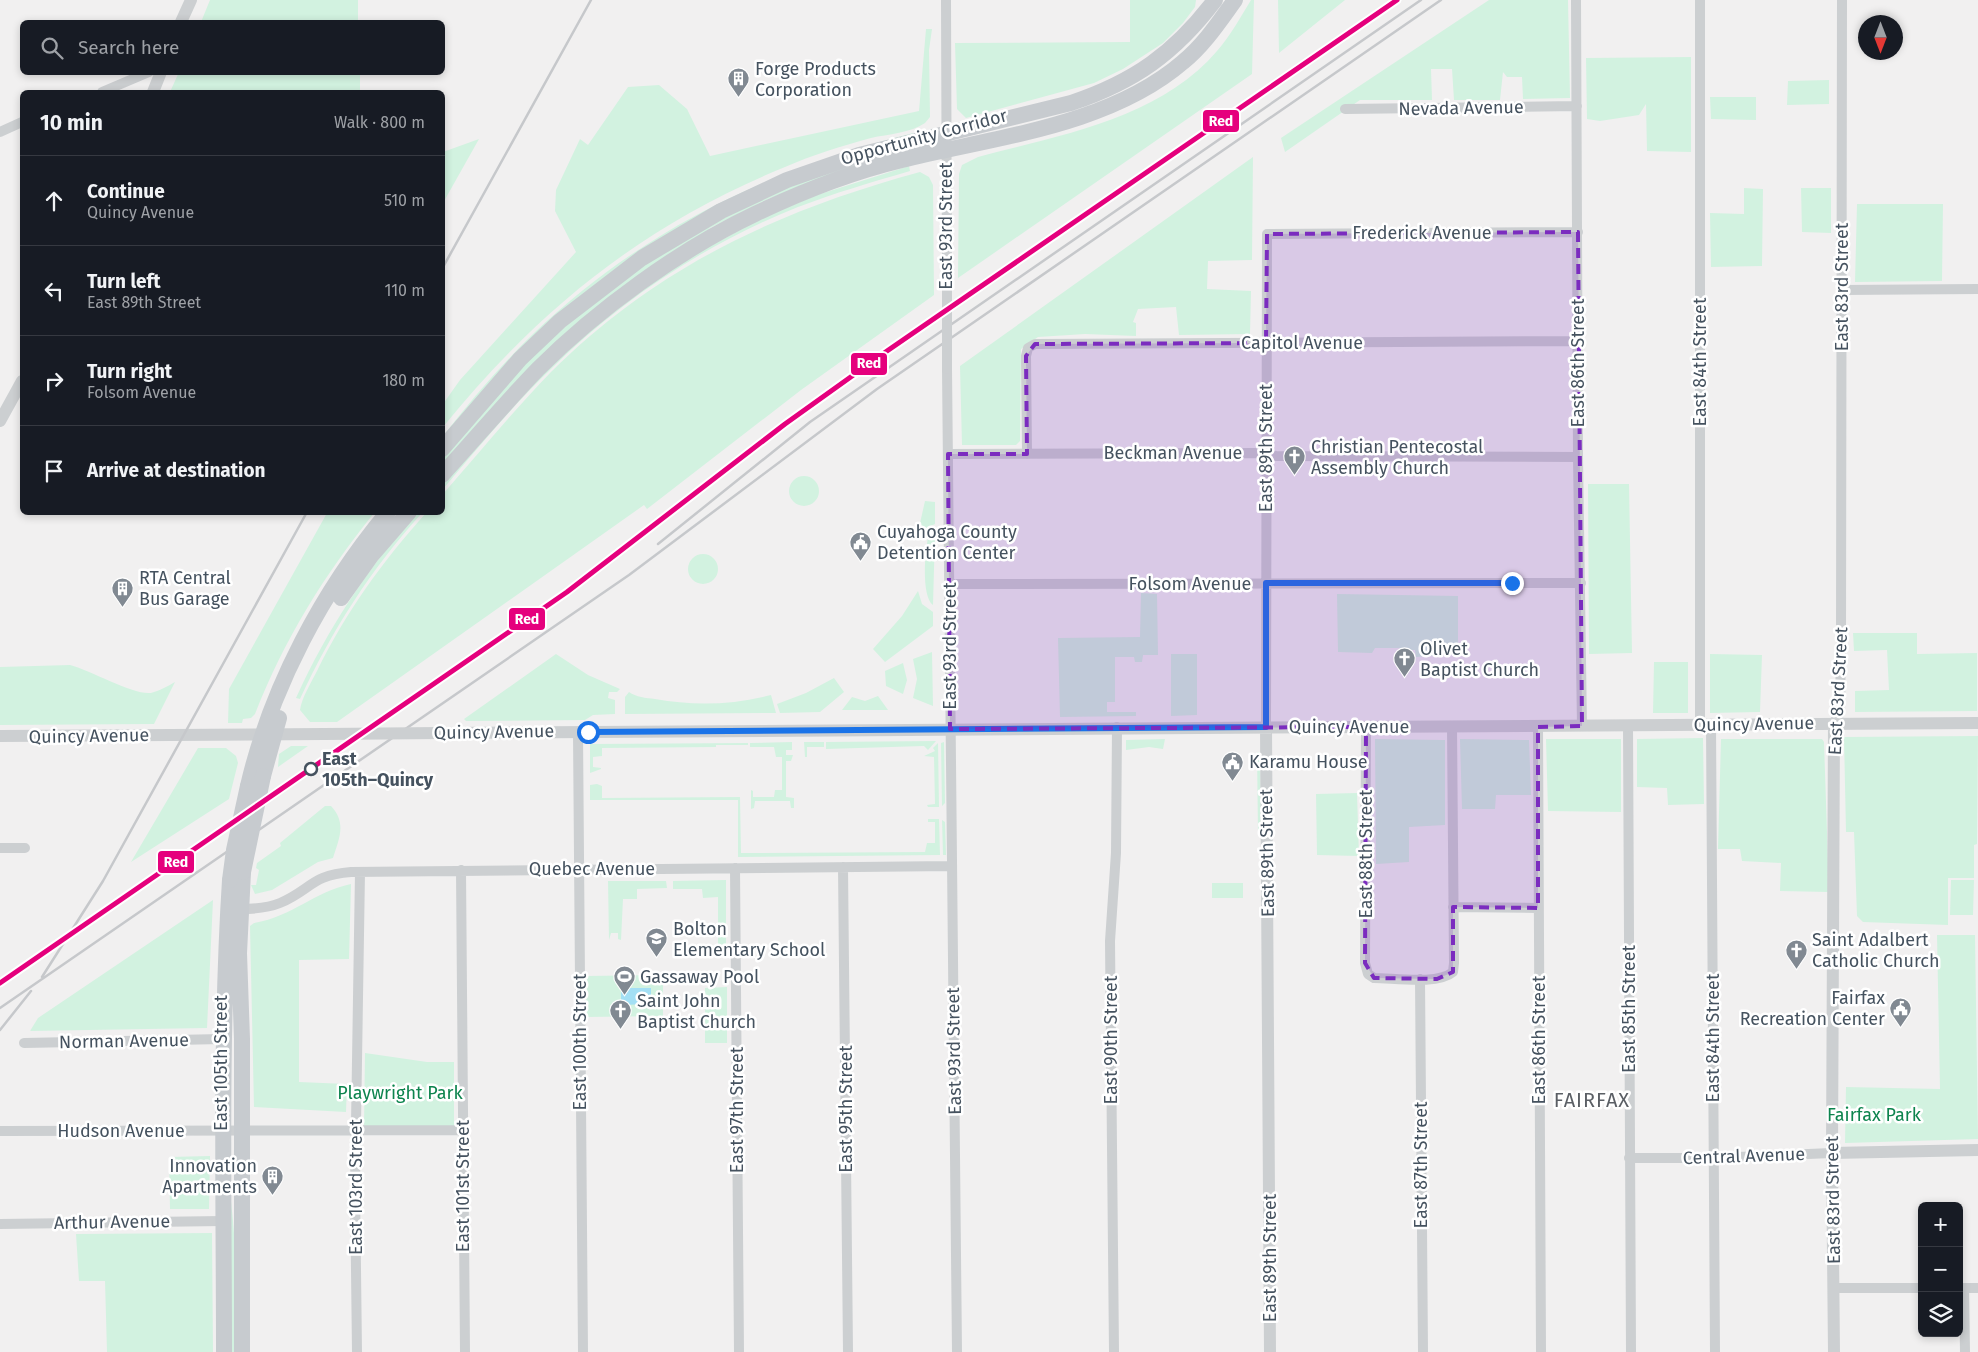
<!DOCTYPE html>
<meta charset="utf-8">
<style>
:root{--surface:#171b24;--page:#242831;--text:#f1f3f6;--muted:#9ea1a6;--line:#363941}
body{margin:0;font-family:"Fira Sans",sans-serif;background:var(--page);color:var(--text)}
.controls{position:absolute;right:15px;bottom:15px;display:grid;overflow:hidden;border-radius:8px;box-shadow:0 2px 8px #0003}
.controls button{width:45px;height:45px;display:grid;place-items:center;padding:0;border:0;border-bottom:1px solid var(--line);background:var(--surface);color:var(--text);font:25px sans-serif}
.compass{position:absolute;left:1858px;top:15px;width:45px;height:45px;border-radius:50%;background:var(--surface);box-shadow:0 2px 8px #0003;rotate:180deg}
.stop{position:absolute;width:15px;height:15px;margin:-11px;border:4px solid #1a73e8;border-radius:50%;background:#fff}
.stop.end{background:#1a73e8;border-color:#fff;box-shadow:0 1px 5px #0008}
.list{margin:0;padding:0;list-style:none}
h2{display:flex;justify-content:space-between;align-items:center;height:65px;margin:0;padding:0 20px;font-size:21px}
h2 small{font-size:16px;font-weight:400;color:var(--muted)}
.list li{display:grid;grid-template-columns:32px 1fr auto;gap:15px;align-items:center;box-sizing:border-box;height:90px;padding:0 20px;border-top:1px solid var(--line)}
.list b{display:block;font-size:19px;white-space:nowrap}
.list p{margin:0;font-size:16px;white-space:nowrap;color:var(--muted)}
.list em{font-size:16px;font-style:normal;color:var(--muted)}
.icon{flex:none;width:28px;height:28px;fill:none;stroke:currentColor;stroke-width:2;stroke-linecap:round;stroke-linejoin:round}
.map{position:relative;flex:none;width:1978px;height:1352px;overflow:hidden}
.search{position:absolute;background:var(--surface);box-shadow:0 2px 8px #0003;left:20px;top:20px;width:425px;height:55px;display:flex;align-items:center;gap:12px;box-sizing:border-box;padding:0 18px;border-radius:8px;color:var(--muted);font-size:19px}
.panel{position:absolute;background:var(--surface);box-shadow:0 2px 8px #0003;left:20px;top:90px;width:425px;height:425px;border-radius:8px}
.map>svg:first-child{display:block}
.green{fill:#d2f2e0}
.water{fill:#a3dff4}
.lines{fill:none;stroke-linecap:round;stroke-linejoin:round}
.minor{stroke:#cccfd1;stroke-width:10}
.tertiary{stroke:#cccfd1;stroke-width:12}
.primary{stroke:#c7cbcf;stroke-width:16}
.rail{stroke:#c6c8cb;stroke-width:2.5}
.minor-bridge{stroke:#cccfd1;stroke-width:10}
.tertiary-bridge{stroke:#cccfd1;stroke-width:12}
.primary-bridge{stroke:#c7cbcf;stroke-width:16}
.metro-1-casing{stroke:#fff;stroke-width:9}
.metro-1{stroke:#e5007d;stroke-width:5}
.route{stroke:#1a73e8;stroke-width:6}
.marked{fill:#7b2cbf;fill-opacity:0.2;stroke:#7b2cbf;stroke-width:4;stroke-dasharray:10 6;stroke-linejoin:round}
.stop-dot{fill:#fff;stroke:#45525f;stroke-width:2.5}
.labels{text-anchor:middle;stroke-width:5;stroke-linejoin:round;paint-order:stroke}
.poi-label{font-size:18px;fill:#45525f;stroke:#fff;text-anchor:start}
.street-label{font-size:18px;fill:#45525f;stroke:#fff}
.stop-label{font-size:18px;font-weight:bold;fill:#45525f;stroke:#fff;text-anchor:start}
.park-label{font-size:18px;fill:#0d844e;stroke:#fff}
.quarter-label{font-size:20px;letter-spacing:1px;fill:#5b5f65;stroke:#fff}
.line-badge{stroke:#fff;stroke-width:2}
.badge-label{font-size:14px;text-anchor:middle;font-weight:bold;fill:#fff}
</style>
<div class="map">
<svg width="1978" height="1352" viewBox="0 0 1978 1352">
<rect width="100%" height="100%" fill="#f1f0f0"/>
<path class="green" d="M210,0H358V22H201Z
M1130,0H1196L1195,7L1183,23L1163,43L1123,69L1094,83L966,118L957,109L955,43L1130,42Z
M1251,0H1254L1252,74L958,278L959,174L962,165L978,157C1060,135 1159,119 1217,51C1231,35 1240,18 1251,0Z
M1278,0H1345L1279,53Z
M1489,0H1568L1570,98L1523,99L1522,77H1507L1503,72L1500,100H1454L1452,69H1431L1432,100H1360L1285,152L1281,138Z
M926,29H932L929,50L930,117L925,123C911,133 888,134 871,138C842,146 812,155 785,167C643,225 539,309 443,427V404L460,380L576,252L555,211L556,190L580,139L588,145L628,87L659,85L687,109L710,156L919,111Z
M1691,57V152L1647,151L1646,104L1639,115L1600,121L1587,119L1586,58Z
M179,72L360,73V92H170Z
M1829,80V104L1787,105L1788,81Z
M1710,97H1756V120L1711,119Z
M913,133V136L655,243L443,440V436C471,400 500,366 533,334C643,229 766,171 913,133Z
M479,139L443,203V152Z
M1253,157L1252,260L1208,261L1207,289L1251,291L1250,334L1179,335L1176,307L1138,309L1133,322L1136,323V336L1085,334L1038,337L1021,349L1020,441L1016,445H962L960,366Z
M866,161L768,199L710,228L695,241L657,265L443,467V457L520,365L636,267L767,194Z
M909,166L910,171C872,182 835,193 798,207C707,243 622,299 552,368C513,405 478,448 443,489V483L567,348L677,264L764,217L817,195Z
M920,172L929,177L933,185L934,295L801,390L647,509L644,505L337,722H310L300,710C302,697 311,683 317,671C346,612 382,562 426,513L442,512L443,494C479,453 513,411 551,372C657,267 777,211 920,172Z
M1744,188L1763,189L1762,266L1711,267L1710,213L1744,214Z
M1801,188H1831V233L1802,232Z
M1857,204H1943L1942,281L1855,282Z
M789 491a15 15 0 1 1 30 0a15 15 0 1 1-30 0Z
M1588,484H1629L1632,653L1589,654Z
M925,501L935,502V524L918,532Z
M327,513H374C324,575 284,640 255,714L251,718L243,719L242,723H228L229,689Z
M416,513H422C371,569 332,630 300,699L296,698C329,626 365,573 416,513Z
M935,533L933,605C921,596 925,552 928,538Z
M688 569a15 15 0 1 1 30 0a15 15 0 1 1-30 0Z
M918,591L922,604L933,612V626L885,662L873,649L902,616Z
M1141,593L1157,594L1158,655H1143L1142,662H1135L1134,657H1115V702H1107V712H1136V716L1060,717L1058,638L1140,637Z
M1337,594L1458,596V654L1416,657L1415,650H1410V656H1400V648H1375L1372,653L1338,652Z
M1853,633H1917V654L1977,653V711L1855,712V691L1889,690L1887,650L1854,651Z
M932,652L933,706L913,698L917,679L913,659Z
M556,654L588,675L620,689L617,692H609L608,698L615,700V714L593,715L585,720L466,721L464,719Z
M1171,654H1197V715L1171,716Z
M1710,654L1762,655L1760,712L1710,713Z
M1654,662H1688V713H1653Z
M903,663L907,680L903,694L886,686L885,671Z
M70,665C92,671 133,695 151,693C159,691 168,686 175,682L154,724L0,725V667Z
M834,678L844,692L820,712L780,713L777,704L806,693Z
M629,692C636,697 646,698 655,699C694,706 732,705 771,695L776,713L625,714V697Z
M878,696L888,710H842L852,697L865,701Z
M1978,736L1977,844L1974,845V878H1948V925L1863,922L1857,916L1854,832H1846L1844,737Z
M1703,738L1704,804L1668,805L1667,788L1637,787V739Z
M1165,739L1163,749L1149,747L1126,750V740Z
M1375,739L1445,740V825L1409,827V862L1376,864Z
M1460,739L1529,740L1531,795H1496L1495,809H1462Z
M1546,739H1621V812L1548,811Z
M1721,739H1822L1824,742L1829,892L1780,891L1781,863L1742,861L1740,849H1718Z
M936,741L928,750L924,746L826,749V742Z
M792,742V750H786V755H793L791,761H786V797L794,798V808H791L790,801H755L754,808L751,809V790L753,791V797H774L775,790H782V757H776L774,747H750V743Z
M804,742H824V747H807V757H805Z
M944,742L945,803L942,806L941,743Z
M748,743V745H716V747L602,748V756L593,757V767L601,768V769L590,773V744Z
M938,743L939,807H928L927,805L935,804L934,757L924,756L935,751L933,748Z
M291,746H308L278,767L279,754Z
M198,748H226L236,756L238,763L229,799L131,862Z
M1257,752L1260,753L1261,830L1258,833Z
M597,784L602,786V798L740,797L741,853L925,852L927,843H935V822H928V819H939L940,855L738,857V800H590V785Z
M1357,793L1359,856L1317,855L1316,794Z
M325,806H331C347,823 339,839 333,858L318,862L272,890L255,894L251,885H256L259,870L256,868L257,863L281,846L280,843Z
M942,820L945,822L946,855H943Z
M726,880V954L703,955V947H718V897L703,898L702,889H673V881Z
M1951,880H1974L1973,915H1950Z
M608,881H666L667,888L637,889V899H623L621,940L618,939V933H611L609,940Z
M1212,883H1243V898H1212Z
M351,884L349,959L299,960V1082L347,1084L346,1112L254,1107L250,926L254,923C294,916 313,892 351,884Z
M213,900L207,1028L30,1031L38,1018Z
M1937,935H1975L1978,1139L1845,1143L1846,1087L1940,1089Z
M663,975V1016L586,1017L585,976Z
M727,987V1043H705V988Z
M365,1053L427,1062H454V1126L364,1127Z
M210,1156L209,1209H170L169,1157Z
M231,1202C237,1252 237,1302 238,1352H230Z
M212,1233L213,1352H107L105,1281H79L76,1234Z"/>
<path class="water" d="M621,988H651V1004L621,1005Z"/>
<g class="lines">
<path class="minor" d="M946,0L947,275
M1576,0L1578,457L1582,726
M102,92L149,72
M1345,109L1577,106
M0,132L22,122
M1842,290L1978,289
M947,369L957,1352
M948,454L1258,453L1276,456L1578,457
M1027,454L1026,356L1028,348L1035,344L1578,341
M950,584L1581,583
M1834,723L1840,713L1841,641L1842,0
M1711,724L1715,1352
M1700,725V0
M1628,726L1631,1352
M1266,727L1267,234L1578,232
M1366,727L1365,963L1368,974L1374,978C1394,978 1438,985 1453,972L1454,963L1452,727
M1538,727L1541,1352
M578,732L583,1352
M0,848H25
M843,867L848,1352
M735,868L739,1352
M461,870L465,1352
M1453,907L1538,908
M241,909C255,909 268,908 280,903C311,890 311,875 351,872L952,866
M1420,979L1423,1352
M24,1043L223,1039
M0,1131L463,1130
M1629,1158H1713L1832,1153
M0,1224L223,1221
M1833,1288H1922
M1959,1288H1978
M1964,1288L1965,1352
M357,1352L355,1187L360,872
M1114,1352L1110,941L1116,853L1117,727"/>
<path class="tertiary" d="M181,22L191,0
M153,92L161,72
M0,421L22,381
M1266,727L1270,1352
M442,733L1978,723
M0,736L324,734
M1832,1153L1978,1150
M1834,1352L1832,1153L1834,723"/>
<path class="primary" d="M442,449L520,359L560,321L642,258L721,211L787,180L859,155L1071,103C1134,82 1175,53 1215,0
M442,475C474,440 505,403 538,369C597,310 679,250 755,214C801,192 852,172 902,160C994,137 1109,126 1183,62C1204,45 1219,22 1235,0
M341,598L371,556L409,512
M263,776L279,718
M248,786C271,687 323,590 388,512
M224,1352C224,1195 220,1037 230,880
M242,1352V1039L239,953L243,872"/>
<path class="rail" d="M442,269L591,0
M658,544L810,422L1421,0
M42,977L103,881L307,512
M0,1008L629,575L877,389L1441,0
M0,1030L31,991"/>
<path class="minor-bridge" d="M947,275V369"/>
<path class="tertiary-bridge" d="M324,734L442,733"/>
<path class="primary-bridge" d="M243,872L263,776
M230,880L234,850L248,786"/>
<defs>
<path id="metro-1" d="M0,983L567,592L785,424L887,351L1397,0"/>
</defs>
<use href="#metro-1" class="metro-1-casing"/>
<use href="#metro-1" class="metro-1"/>
</g>
<g class="lines">
<path class="route" d="M588,732L1266,727V583H1512"/>
</g>
<path class="marked" d="M1578,232L1582,726L1538,727V908L1453,907V972L1437,979L1374,978L1365,963L1366,727L950,729L948,454H1027L1026,356L1035,344L1266,343L1267,234Z"/>
<defs>
<symbol id="building-pin" viewBox="-11 -11 22 30"><path d="M0 17L-7.5 6A9.5 9.5 0 1 1 7.5 6Z" fill="#818992" stroke="#fff"/><path d="M-4-6H4V6H1V3H-1V6H-4ZM-2.5-4.3h1.7v1.8h-1.7ZM.8-4.3h1.7v1.8H.8ZM-2.5-1h1.7V.8h-1.7ZM.8-1h1.7V.8H.8Z" fill="#fff"/></symbol>
<symbol id="church-pin" viewBox="-11 -11 22 30"><path d="M0 17L-7.5 6A9.5 9.5 0 1 1 7.5 6Z" fill="#818992" stroke="#fff"/><path d="M-1.2-6h2.4v3.5h3.3v2.4h-3.3V6h-2.4V-.1h-3.3v-2.4h3.3Z" fill="#fff"/></symbol>
<symbol id="civic-pin" viewBox="-11 -11 22 30"><path d="M0 17L-7.5 6A9.5 9.5 0 1 1 7.5 6Z" fill="#818992" stroke="#fff"/><path d="M-.6-6.5H3V-4.5H.6V-3L4-1V1h2V6H-6V1h2V-1L-.6-3ZM-1.2 2.5V6h2.4V2.5Z" fill="#fff"/></symbol>
<symbol id="school-pin" viewBox="-11 -11 22 30"><path d="M0 17L-7.5 6A9.5 9.5 0 1 1 7.5 6Z" fill="#818992" stroke="#fff"/><path d="M0-5L7-2L0 1L-7-2ZM-4 1L0 2.5L4 1V4Q0 6-4 4Z" fill="#fff"/></symbol>
<symbol id="stadium-pin" viewBox="-11 -11 22 30"><path d="M0 17L-7.5 6A9.5 9.5 0 1 1 7.5 6Z" fill="#818992" stroke="#fff"/><path d="M0-5a6.5 5 0 1 0 0 10a6.5 5 0 1 0 0-10ZM-3.5-1.8h7v3.6h-7Z" fill="#fff"/></symbol>
</defs>
<g fill-rule="evenodd">
<use href="#building-pin" x="726" y="66" width="25" height="34"/>
<use href="#church-pin" x="1282" y="444" width="25" height="34"/>
<use href="#civic-pin" x="848" y="530" width="25" height="34"/>
<use href="#building-pin" x="110" y="576" width="25" height="34"/>
<use href="#church-pin" x="1392" y="646" width="25" height="34"/>
<use href="#civic-pin" x="1220" y="750" width="25" height="34"/>
<use href="#school-pin" x="644" y="926" width="25" height="34"/>
<use href="#church-pin" x="1784" y="938" width="25" height="34"/>
<use href="#stadium-pin" x="612" y="964" width="25" height="34"/>
<use href="#civic-pin" x="1888" y="996" width="25" height="34"/>
<use href="#church-pin" x="608" y="998" width="25" height="34"/>
<use href="#building-pin" x="260" y="1164" width="25" height="34"/>
</g>
<circle class="stop-dot" cx="311" cy="769" r="6"/>
<g class="labels">
<g class="poi-label">
<text x="755" y="75">Forge Products<tspan x="755" dy="21">Corporation</tspan></text>
<text x="1311" y="453">Christian Pentecostal<tspan x="1311" dy="21">Assembly Church</tspan></text>
<text x="877" y="538">Cuyahoga County<tspan x="877" dy="21">Detention Center</tspan></text>
<text x="139" y="584">RTA Central<tspan x="139" dy="21">Bus Garage</tspan></text>
<text x="1420" y="655">Olivet<tspan x="1420" dy="21">Baptist Church</tspan></text>
<text x="1249" y="768">Karamu House</text>
<text x="673" y="935">Bolton<tspan x="673" dy="21">Elementary School</tspan></text>
<text x="1812" y="946">Saint Adalbert<tspan x="1812" dy="21">Catholic Church</tspan></text>
<text x="640" y="983">Gassaway Pool</text>
<text x="1885" y="1004" text-anchor="end">Fairfax<tspan x="1885" dy="21">Recreation Center</tspan></text>
<text x="637" y="1007">Saint John<tspan x="637" dy="21">Baptist Church</tspan></text>
<text x="257" y="1172" text-anchor="end">Innovation<tspan x="257" dy="21">Apartments</tspan></text>
</g>
<g class="street-label">
<text transform="translate(1461 108) rotate(-1)" y="6">Nevada Avenue</text>
<text transform="translate(924 137) rotate(-15)" y="6">Opportunity Corridor</text>
<text transform="translate(946 226) rotate(-90)" y="6">East 93rd Street</text>
<text x="1422" y="239">Frederick Avenue</text>
<text transform="translate(1842 287) rotate(-90)" y="6">East 83rd Street</text>
<text x="1302" y="349">Capitol Avenue</text>
<text transform="translate(1700 362) rotate(-90)" y="6">East 84th Street</text>
<text transform="translate(1578 363) rotate(-90)" y="6">East 86th Street</text>
<text transform="translate(1266 448) rotate(-90)" y="6">East 89th Street</text>
<text x="1173" y="459">Beckman Avenue</text>
<text x="1190" y="590">Folsom Avenue</text>
<text transform="translate(950 646) rotate(-90)" y="6">East 93rd Street</text>
<text transform="translate(1838 691) rotate(-87)" y="6">East 83rd Street</text>
<text transform="translate(1754 724) rotate(-1)" y="6">Quincy Avenue</text>
<text x="1349" y="733">Quincy Avenue</text>
<text transform="translate(494 732) rotate(-1)" y="6">Quincy Avenue</text>
<text transform="translate(89 736) rotate(-1)" y="6">Quincy Avenue</text>
<text transform="translate(1267 853) rotate(-91)" y="6">East 89th Street</text>
<text transform="translate(1366 854) rotate(-90)" y="6">East 88th Street</text>
<text x="592" y="875">Quebec Avenue</text>
<text transform="translate(1629 1009) rotate(-90)" y="6">East 85th Street</text>
<text transform="translate(1713 1038) rotate(-90)" y="6">East 84th Street</text>
<text transform="translate(1111 1040) rotate(-90)" y="6">East 90th Street</text>
<text transform="translate(1539 1040) rotate(-90)" y="6">East 86th Street</text>
<text transform="translate(124 1041) rotate(-1)" y="6">Norman Avenue</text>
<text transform="translate(580 1042) rotate(-90)" y="6">East 100th Street</text>
<text transform="translate(954 1051) rotate(-91)" y="6">East 93rd Street</text>
<text transform="translate(221 1063) rotate(-90)" y="6">East 105th Street</text>
<text transform="translate(846 1109) rotate(-90)" y="6">East 95th Street</text>
<text transform="translate(737 1110) rotate(-90)" y="6">East 97th Street</text>
<text x="121" y="1137">Hudson Avenue</text>
<text transform="translate(1744 1156) rotate(-2)" y="6">Central Avenue</text>
<text transform="translate(1421 1165) rotate(-90)" y="6">East 87th Street</text>
<text transform="translate(463 1186) rotate(-90)" y="6">East 101st Street</text>
<text transform="translate(356 1187) rotate(-90)" y="6">East 103rd Street</text>
<text transform="translate(1833 1200) rotate(-91)" y="6">East 83rd Street</text>
<text transform="translate(112 1222) rotate(-1)" y="6">Arthur Avenue</text>
<text transform="translate(1270 1258) rotate(-90)" y="6">East 89th Street</text>
</g>
<g class="stop-label">
<text x="322" y="765">East<tspan x="322" dy="21">105th–Quincy</tspan></text>
</g>
<g class="park-label">
<text x="400" y="1099">Playwright Park</text>
<text x="1874" y="1121">Fairfax Park</text>
</g>
<g class="quarter-label">
<text x="1592" y="1107">FAIRFAX</text>
</g>
</g>
<g class="line-badge">
<rect x="1202" y="109" width="38" height="24" rx="5" fill="#e5007d"/>
<rect x="850" y="352" width="38" height="24" rx="5" fill="#e5007d"/>
<rect x="508" y="607" width="38" height="24" rx="5" fill="#e5007d"/>
<rect x="157" y="850" width="38" height="24" rx="5" fill="#e5007d"/>
</g>
<g class="badge-label">
<text x="1221" y="126">Red</text>
<text x="869" y="368">Red</text>
<text x="527" y="624">Red</text>
<text x="176" y="867">Red</text>
</g>
</svg>
<div class="controls">
<button>+</button>
<button>−</button>
<button><svg class="icon" aria-label="layers" viewBox="0 0 24 24"><path d="M12 4l9 5-9 5-9-5zM3 14l9 5 9-5"/></svg></button>
</div>
<svg class="compass" viewBox="-18 -18 36 36"><path d="M0-13l5 13h-10z" fill="#e53935"/><path d="M0 13l5-13h-10z" fill="#9ea1a6"/></svg>
<div class="stop" style="left:588px;top:732px"></div>
<div class="stop end" style="left:1512px;top:583px"></div>
<div class="search"><svg class="icon" aria-label="search" viewBox="0 0 24 24"><circle cx="10" cy="10" r="6"/><path d="M15 15l6 6"/></svg>Search here</div>
<section class="panel">
<h2>10 min<small>Walk · 800 m</small></h2>
<ul class="list">
<li><svg class="icon" aria-label="ahead" viewBox="0 0 24 24"><path d="M12 20V5M6 11l6-6 6 6"/></svg><div><b>Continue</b><p>Quincy Avenue</p></div><em>510 m</em></li>
<li><svg class="icon" aria-label="left" viewBox="0 0 24 24"><path d="M17 20v-9H6M10 6l-5 5 5 5"/></svg><div><b>Turn left</b><p>East 89th Street</p></div><em>110 m</em></li>
<li><svg class="icon" aria-label="right" viewBox="0 0 24 24"><path d="M7 20v-9h11M14 6l5 5-5 5"/></svg><div><b>Turn right</b><p>Folsom Avenue</p></div><em>180 m</em></li>
<li><svg class="icon" aria-label="arrive" viewBox="0 0 24 24"><path d="M6 21V4h12l-3 4 3 4H6"/></svg><div><b>Arrive at destination</b></div></li>
</ul>
</section>
</div>
